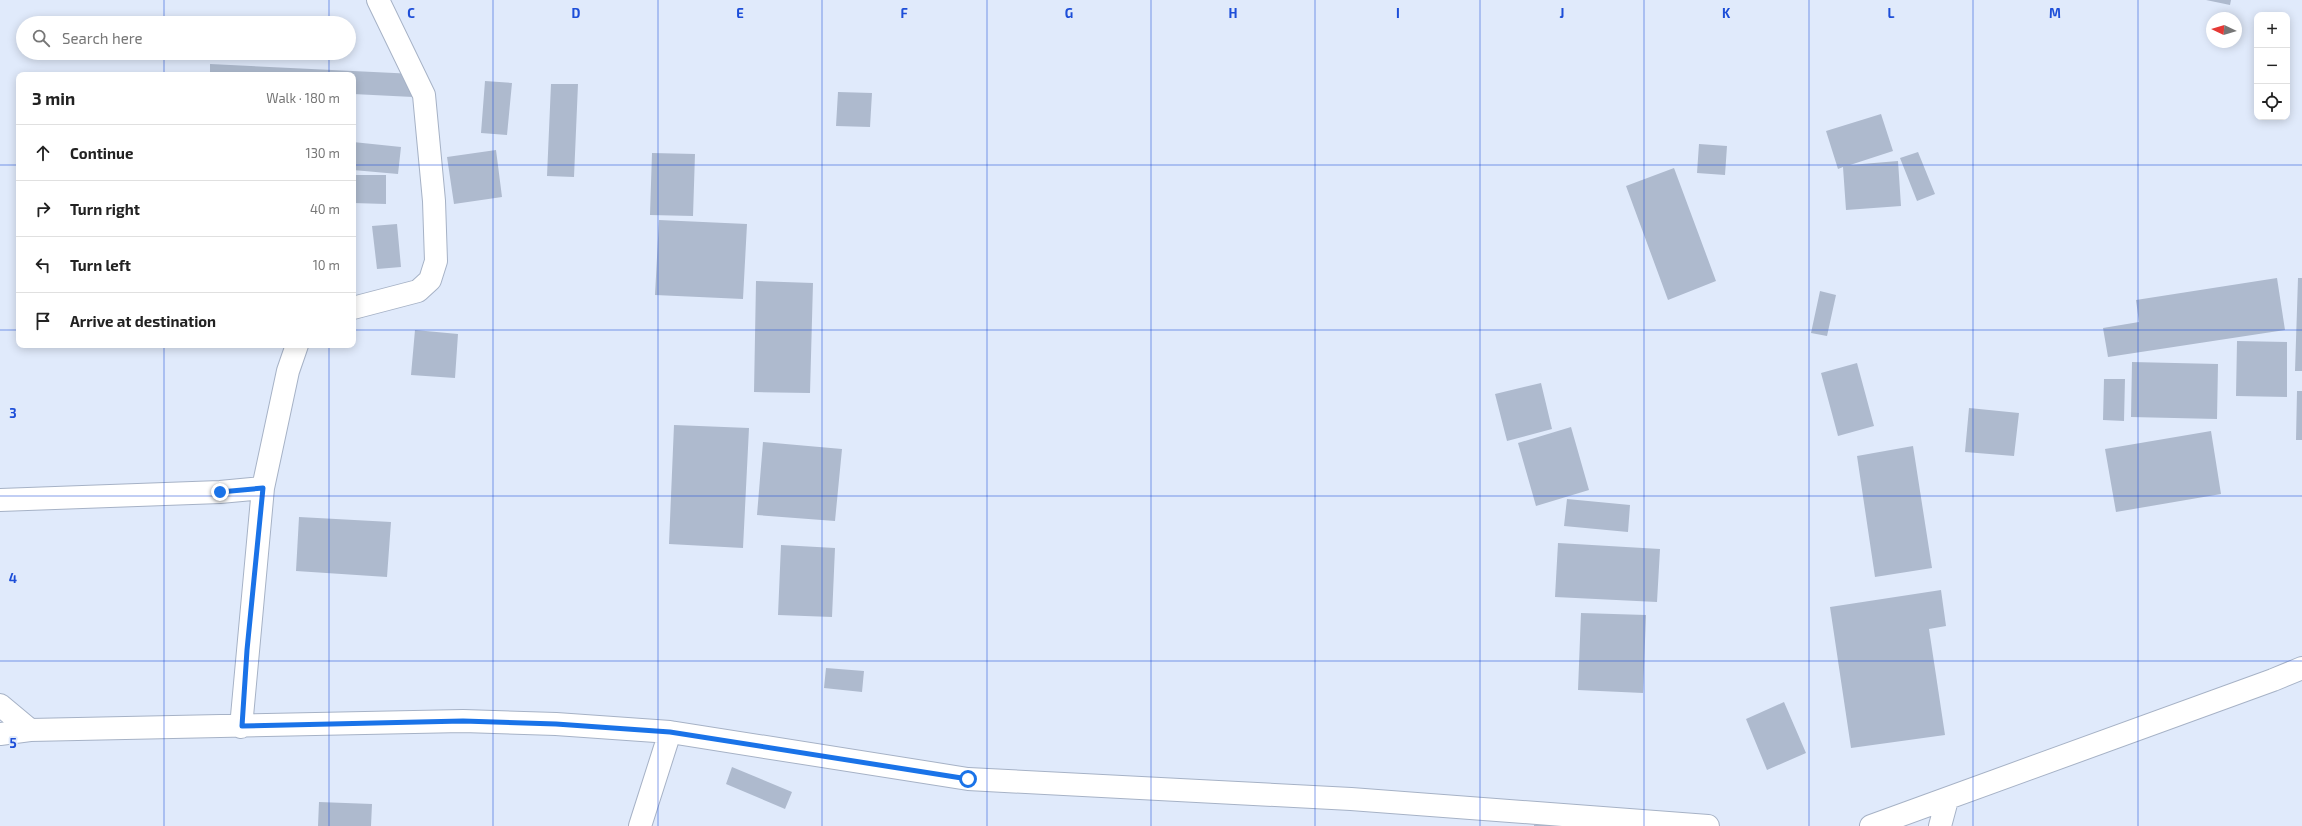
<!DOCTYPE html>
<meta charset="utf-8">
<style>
:root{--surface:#fff;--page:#f6f6f6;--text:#222;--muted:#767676;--line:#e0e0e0}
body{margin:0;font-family:"Exo 2",sans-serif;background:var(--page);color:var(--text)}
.controls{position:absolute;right:12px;top:12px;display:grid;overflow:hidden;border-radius:8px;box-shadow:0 2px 10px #0003}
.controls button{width:36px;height:36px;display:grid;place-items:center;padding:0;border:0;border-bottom:1px solid var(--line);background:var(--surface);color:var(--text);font:20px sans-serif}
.compass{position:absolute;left:2206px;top:12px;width:36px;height:36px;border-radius:50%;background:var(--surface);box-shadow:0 2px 10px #0003;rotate:274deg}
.stop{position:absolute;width:12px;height:12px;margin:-9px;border:3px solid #1a73e8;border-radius:50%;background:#fff}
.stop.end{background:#1a73e8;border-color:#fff;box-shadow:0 1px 4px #0008}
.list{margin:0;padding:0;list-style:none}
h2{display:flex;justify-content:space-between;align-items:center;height:52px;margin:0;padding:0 16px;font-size:17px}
h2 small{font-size:13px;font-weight:400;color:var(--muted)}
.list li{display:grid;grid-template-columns:26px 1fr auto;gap:12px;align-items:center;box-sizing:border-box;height:56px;padding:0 16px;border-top:1px solid var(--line)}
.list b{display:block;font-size:15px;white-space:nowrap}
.list em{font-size:13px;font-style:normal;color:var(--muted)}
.icon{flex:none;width:22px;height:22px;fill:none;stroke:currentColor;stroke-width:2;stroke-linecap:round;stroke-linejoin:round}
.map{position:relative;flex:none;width:2302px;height:826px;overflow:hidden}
.search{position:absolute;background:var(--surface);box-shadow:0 2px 10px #0003;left:16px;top:16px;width:340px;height:44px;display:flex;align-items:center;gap:10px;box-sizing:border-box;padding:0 14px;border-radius:22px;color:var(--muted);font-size:15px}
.panel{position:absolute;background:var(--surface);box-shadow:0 2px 10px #0003;left:16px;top:72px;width:340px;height:276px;border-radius:8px}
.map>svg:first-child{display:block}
.building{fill:#aebace}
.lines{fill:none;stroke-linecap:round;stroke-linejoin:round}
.minor-casing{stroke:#a6b2c6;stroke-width:24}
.minor{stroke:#fff;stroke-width:22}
.route{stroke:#1a73e8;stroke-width:5}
.grid{fill:none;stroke:#1d4ed8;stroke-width:1;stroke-opacity:0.55}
.grid-label{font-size:13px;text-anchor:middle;font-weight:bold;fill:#1d4ed8;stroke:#e0eafb;stroke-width:3.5;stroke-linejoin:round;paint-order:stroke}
</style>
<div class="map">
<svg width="2302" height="826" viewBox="0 0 2302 826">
<rect width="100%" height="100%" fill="#e0eafb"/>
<path class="building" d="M2206,0H2231L2230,5Z
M210,64L415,74L413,97L353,94V75H210Z
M485,81L512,83L507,135L481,133Z
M551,84H578L574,177L547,176Z
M838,92L872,93L870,127L836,126Z
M1881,114L1893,151L1850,165L1898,161L1901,206L1846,210L1843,167L1838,169L1826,131Z
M353,142L401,147L398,174L353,170Z
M1699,144L1727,146L1725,175L1697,173Z
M496,150L502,197L454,204L447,157Z
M1918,152L1935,194L1917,201L1900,158Z
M652,153L695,154L693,216L650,215Z
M1674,168L1716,281L1668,300L1626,186Z
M353,175H386V204L353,203Z
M659,220L747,224L743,299L655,295Z
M397,224L401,267L377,269L372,226Z
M2277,278L2285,330L2108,357L2103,328L2139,322L2136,300Z
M2298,278H2302V371H2295Z
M756,281L813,283L810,393L754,392Z
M1820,291L1836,295L1827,336L1811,333Z
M415,330L458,334L455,378L411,375Z
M2237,341L2287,342V397L2236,396Z
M2132,362L2218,364L2217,419L2131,417Z
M1857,363L1874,426L1838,436L1821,373Z
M2104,379H2125L2124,421L2103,420Z
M1541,383L1552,429L1507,441L1495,394Z
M2297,391H2302V440H2296Z
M1969,408L2019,413L2014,456L1965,452Z
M674,425L749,428L743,548L669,544Z
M1571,427L1589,490L1536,506L1518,443Z
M2211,431L2221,494L2116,512L2105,449Z
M763,442L842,449L835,521L757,515Z
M1913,446L1932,568L1875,577L1857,456Z
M1567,499L1630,505L1628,532L1564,526Z
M299,517L391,522L387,577L296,571Z
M1558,543L1660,549L1657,602L1555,597Z
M781,545L835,548L832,617L778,615Z
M1941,590L1946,626L1929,629L1945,735L1851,748L1830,607Z
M1581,613L1646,615L1643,693L1578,690Z
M826,668L864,671L862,692L824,688Z
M1784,702L1806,753L1767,770L1746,719Z
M732,767L792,792L785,809L726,784Z
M319,802L372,804L371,826H318Z
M1564,819L1565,826H1534V825Z"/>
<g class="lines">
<defs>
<path id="minor" d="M353,308L418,291L430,280L436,261L434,201L424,95L378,0
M0,500L220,492L263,488
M0,705L30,730L463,721L556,724L670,732L968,779L1351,799L1708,826
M241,727L263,488L288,371L297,345
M0,734L30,730
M640,826L670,732
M1871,826L2273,680L2302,668
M1940,826L1947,800"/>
</defs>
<use href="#minor" class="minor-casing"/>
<use href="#minor" class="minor"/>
</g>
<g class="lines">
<path class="route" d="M220,492L263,488L247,650L242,726L463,721L556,724L670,732L968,779"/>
</g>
<path class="grid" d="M164,0V23M329,0V23M493,0V826M658,0V826M822,0V826M987,0V826M1151,0V826M1315,0V826M1480,0V826M1644,0V826M1809,0V826M1973,0V826M2138,0V826M164,53V75M329,53V75M0,165H19M353,165H2302M0,330H19M353,330H2302M164,345V826M329,345V826M0,496H2302M0,661H2302"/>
<g class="grid-label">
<text x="411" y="18">C</text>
<text x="576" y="18">D</text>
<text x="740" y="18">E</text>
<text x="904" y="18">F</text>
<text x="1069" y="18">G</text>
<text x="1233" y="18">H</text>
<text x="1398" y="18">I</text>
<text x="1562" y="18">J</text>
<text x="1726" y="18">K</text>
<text x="1891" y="18">L</text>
<text x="2055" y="18">M</text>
<text x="13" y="418">3</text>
<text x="13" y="583">4</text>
<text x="13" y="748">5</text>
</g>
</svg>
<div class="controls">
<button>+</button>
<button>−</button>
<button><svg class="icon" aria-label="locate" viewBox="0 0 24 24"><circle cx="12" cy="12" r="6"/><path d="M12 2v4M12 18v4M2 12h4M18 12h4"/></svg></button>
</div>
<svg class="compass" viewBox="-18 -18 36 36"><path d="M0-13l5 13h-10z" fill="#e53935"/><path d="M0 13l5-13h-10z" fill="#767676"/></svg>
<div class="stop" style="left:968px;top:779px"></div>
<div class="stop end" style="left:220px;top:492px"></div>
<div class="search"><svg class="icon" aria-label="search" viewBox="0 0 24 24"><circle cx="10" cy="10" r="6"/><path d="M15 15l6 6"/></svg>Search here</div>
<section class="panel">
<h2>3 min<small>Walk · 180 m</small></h2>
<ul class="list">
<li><svg class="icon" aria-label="ahead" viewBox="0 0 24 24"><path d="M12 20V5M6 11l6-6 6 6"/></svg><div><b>Continue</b></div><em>130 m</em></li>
<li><svg class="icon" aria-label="right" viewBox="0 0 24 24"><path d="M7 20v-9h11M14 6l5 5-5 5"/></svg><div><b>Turn right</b></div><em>40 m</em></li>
<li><svg class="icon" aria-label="left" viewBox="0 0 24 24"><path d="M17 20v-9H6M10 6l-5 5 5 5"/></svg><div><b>Turn left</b></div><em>10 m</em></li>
<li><svg class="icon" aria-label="arrive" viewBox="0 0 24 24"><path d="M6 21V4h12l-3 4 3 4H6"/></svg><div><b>Arrive at destination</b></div></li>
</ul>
</section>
</div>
